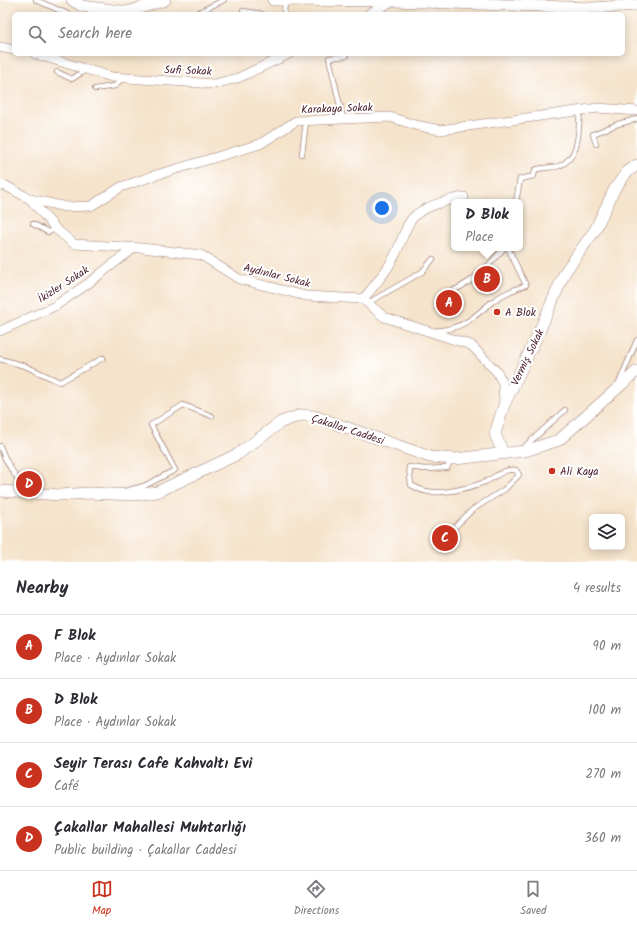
<!DOCTYPE html>
<meta charset="utf-8">
<style>
:root{--surface:#fff;--page:#f2f2f3;--text:#2b2b33;--muted:#7c7c81;--line:#e1e1e2;--accent:#c8321e}
body{margin:0;font-family:Kalam,sans-serif;background:var(--page);color:var(--text)}
.controls{position:absolute;right:12px;bottom:12px;display:grid;overflow:hidden;border-radius:6px;box-shadow:0 2px 10px #0003}
.controls button{width:36px;height:36px;display:grid;place-items:center;padding:0;border:0;border-bottom:1px solid var(--line);background:var(--surface);color:var(--text);font:20px sans-serif}
.you{position:absolute;left:382px;top:208px;width:14px;height:14px;margin:-10px;border:3px solid #fff;border-radius:50%;background:#1a73e8;box-shadow:0 0 0 6px #1a73e833}
.badge{display:grid;place-items:center;width:26px;height:26px;border-radius:50%;background:var(--accent);color:#fff;font-size:13px;font-weight:700}
.pin{position:absolute;translate:-50% -50%;border:2px solid #fff;box-shadow:0 1px 4px #0006}
.popup{position:absolute;left:451px;top:199px;width:72px;height:52px;box-sizing:border-box;display:grid;place-content:center;border-radius:6px;background:var(--surface);filter:drop-shadow(0 1px 3px #0005);font-size:13px;white-space:nowrap;color:var(--muted)}
.popup b{font-size:15px;color:var(--text)}
.popup::after{content:'';position:absolute;left:50%;top:100%;margin-left:-8px;border:8px solid transparent;border-top-color:var(--surface)}
.list{margin:0;padding:0;list-style:none}
h2{display:flex;justify-content:space-between;align-items:center;height:52px;margin:0;padding:0 16px;font-size:17px}
h2 small{font-size:13px;font-weight:400;color:var(--muted)}
.list li{display:grid;grid-template-columns:26px 1fr auto;gap:12px;align-items:center;box-sizing:border-box;height:64px;padding:0 16px;border-top:1px solid var(--line)}
.list b{display:block;font-size:15px;white-space:nowrap}
.list p{margin:0;font-size:13px;white-space:nowrap;color:var(--muted)}
.list em{font-size:13px;font-style:normal;color:var(--muted)}
.icon{flex:none;width:22px;height:22px;fill:none;stroke:currentColor;stroke-width:2;stroke-linecap:round;stroke-linejoin:round}
.map{position:relative;flex:none;width:637px;height:562px;overflow:hidden}
.search{position:absolute;background:var(--surface);box-shadow:0 2px 10px #0003;left:12px;right:12px;top:12px;height:44px;display:flex;align-items:center;gap:10px;box-sizing:border-box;padding:0 14px;border-radius:6px;color:var(--muted);font-size:15px}
.sheet{height:308px;background:var(--surface)}
nav{display:flex;justify-content:space-around;align-items:center;box-sizing:border-box;height:56px;border-top:1px solid var(--line);background:var(--surface);font-size:11px;color:var(--muted)}
nav a{display:grid;justify-items:center;gap:2px}
nav .on{color:var(--accent)}
.map>svg:first-child{display:block}
.lines{fill:none;stroke-linecap:round;stroke-linejoin:round}
.service-casing{stroke:#a0817b;stroke-width:6}
.minor-casing{stroke:#a0817b;stroke-width:10}
.tertiary-casing{stroke:#a0817b;stroke-width:12}
.service{stroke:#fff;stroke-width:4.5}
.minor{stroke:#fff;stroke-width:9}
.tertiary{stroke:#fff;stroke-width:11}
.poi-dot{fill:#c8321e;stroke:#fff;stroke-width:1.5}
.labels{text-anchor:middle;stroke-width:4;stroke-linejoin:round;paint-order:stroke}
.street-label{font-size:11px;fill:#4a1f2b;stroke:#fff}
.poi-label{font-size:11px;fill:#4a1f2b;stroke:#fff;text-anchor:start}
</style>
<div class="map">
<svg width="637" height="562" viewBox="0 0 637 562">
<rect width="100%" height="100%" fill="#fff"/>
<filter id="ink" filterUnits="userSpaceOnUse"><feTurbulence type="fractalNoise" baseFrequency=".025" numOctaves="2"/><feDisplacementMap in="SourceGraphic" scale="8" xChannelSelector="R" yChannelSelector="G"/><feConvolveMatrix kernelMatrix="1 2 1 2 8 2 1 2 1" color-interpolation-filters="sRGB"/></filter>
<filter id="wash" filterUnits="userSpaceOnUse"><feTurbulence type="fractalNoise" baseFrequency=".012" numOctaves="4" result="noise"/><feDisplacementMap in="SourceGraphic" scale="16" xChannelSelector="R" yChannelSelector="G"/><feGaussianBlur stdDeviation="0.9" result="paint"/><feColorMatrix in="noise" values="0 0 0 0 0 0 0 0 0 0 0 0 0 0 0 0 0 1.4 0 .05"/><feComposite in="paint" operator="in"/></filter>
<g filter="url(#wash)">
<rect width="100%" height="100%" fill="#f5e3cb"/>
</g>
<g filter="url(#ink)">
<g class="lines">
<defs>
<path id="service" d="M36,0L68,14
M243,11L262,14
M195,14L224,0
M284,14L285,1
M57,72L72,79L87,69
M95,89L115,86L122,78
M343,119L329,58L346,56
M596,144L593,134L618,124L637,119
M302,154L306,121
M516,202L520,179L534,176L535,170C542,167 553,168 559,166C581,157 578,130 580,111
M33,224L48,232L56,229
M442,295C471,285 484,271 504,248
M368,303L422,272L433,259
M433,331C439,330 446,330 452,328C469,324 480,311 493,301C503,294 515,289 526,285L508,248
M0,359L25,366L60,382L103,358
M619,383L637,340
M0,446C6,464 15,476 27,490
M522,449L565,410
M451,459L447,468L425,469L409,467L411,485C415,487 420,490 425,491C443,495 469,488 485,482C496,477 504,468 516,470L519,475L505,489L472,510L454,528
M125,491L144,486L175,470L151,425L183,405L212,416"/>
<path id="minor" d="M368,14L393,1
M0,47L14,50
M35,54L112,77L214,84L238,78L289,54
M0,185L6,186L30,199L56,229L74,244L142,248L201,255L239,279L306,296L363,299L384,317L471,345L497,372L503,383L504,405
M30,199L66,207L91,206L121,187L153,176L260,144L296,121L390,117L415,125L440,130L598,108L637,111
M363,299C374,286 386,273 394,257C400,246 403,234 409,223C417,207 448,200 464,197
M0,331L55,306L86,285L134,248"/>
<path id="tertiary" d="M72,0L82,6L128,12L165,0
M273,0L393,1L592,8L637,5
M503,453L495,434L504,405L539,332L565,272L595,230L615,188L627,172L637,165
M0,491L60,495L88,493L135,495L157,492L238,454L281,422L301,415L314,416L430,457L455,459L525,451L559,440L637,371"/>
</defs>
<use href="#service" class="service-casing"/>
<use href="#minor" class="minor-casing"/>
<use href="#tertiary" class="tertiary-casing"/>
<use href="#service" class="service"/>
<use href="#minor" class="minor"/>
<use href="#tertiary" class="tertiary"/>
</g>
</g>
<g class="poi-dot">
<circle cx="497" cy="312" r="4"/>
<circle cx="552" cy="471" r="4"/>
</g>
<g class="labels">
<g class="street-label">
<text transform="translate(188 70) rotate(2)" y="4">Sufi Sokak</text>
<text transform="translate(337 108) rotate(-2)" y="4">Karakaya Sokak</text>
<text transform="translate(277 275) rotate(14)" y="4">Aydınlar Sokak</text>
<text transform="translate(63 284) rotate(-33)" y="4">İkizler Sokak</text>
<text transform="translate(527 357) rotate(-64)" y="4">Vermiş Sokak</text>
<text transform="translate(348 429) rotate(18)" y="4">Çakallar Caddesi</text>
</g>
<g class="poi-label">
<text x="505" y="316">A Blok</text>
<text x="560" y="475">Ali Kaya</text>
</g>
</g>
</svg>
<div class="controls">
<button><svg class="icon" aria-label="layers" viewBox="0 0 24 24"><path d="M12 4l9 5-9 5-9-5zM3 14l9 5 9-5"/></svg></button>
</div>
<div class="you"></div>
<div class="pin badge" style="left:449px;top:303px">A</div>
<div class="pin badge" style="left:487px;top:279px">B</div>
<div class="popup"><b>D Blok</b>Place</div>
<div class="pin badge" style="left:445px;top:538px">C</div>
<div class="pin badge" style="left:29px;top:484px">D</div>
<div class="search"><svg class="icon" aria-label="search" viewBox="0 0 24 24"><circle cx="10" cy="10" r="6"/><path d="M15 15l6 6"/></svg>Search here</div>
</div>
<section class="sheet">
<h2>Nearby<small>4 results</small></h2>
<ul class="list">
<li><span class="badge">A</span><div><b>F Blok</b><p>Place · Aydınlar Sokak</p></div><em>90 m</em></li>
<li><span class="badge">B</span><div><b>D Blok</b><p>Place · Aydınlar Sokak</p></div><em>100 m</em></li>
<li><span class="badge">C</span><div><b>Seyir Terası Cafe Kahvaltı Evi</b><p>Café</p></div><em>270 m</em></li>
<li><span class="badge">D</span><div><b>Çakallar Mahallesi Muhtarlığı</b><p>Public building · Çakallar Caddesi</p></div><em>360 m</em></li>
</ul>
</section>
<nav>
<a class="on"><svg class="icon" aria-label="map" viewBox="0 0 24 24"><path d="M3 6l6-2 6 2 6-2v14l-6 2-6-2-6 2zM9 4v14M15 6v14"/></svg>Map</a>
<a><svg class="icon" aria-label="directions" viewBox="0 0 24 24"><path d="M12 3l9 9-9 9-9-9zM9 14v-3h6M13 9l2 2-2 2"/></svg>Directions</a>
<a><svg class="icon" aria-label="saved" viewBox="0 0 24 24"><path d="M7 4h10v16l-5-4-5 4z"/></svg>Saved</a>
</nav>
